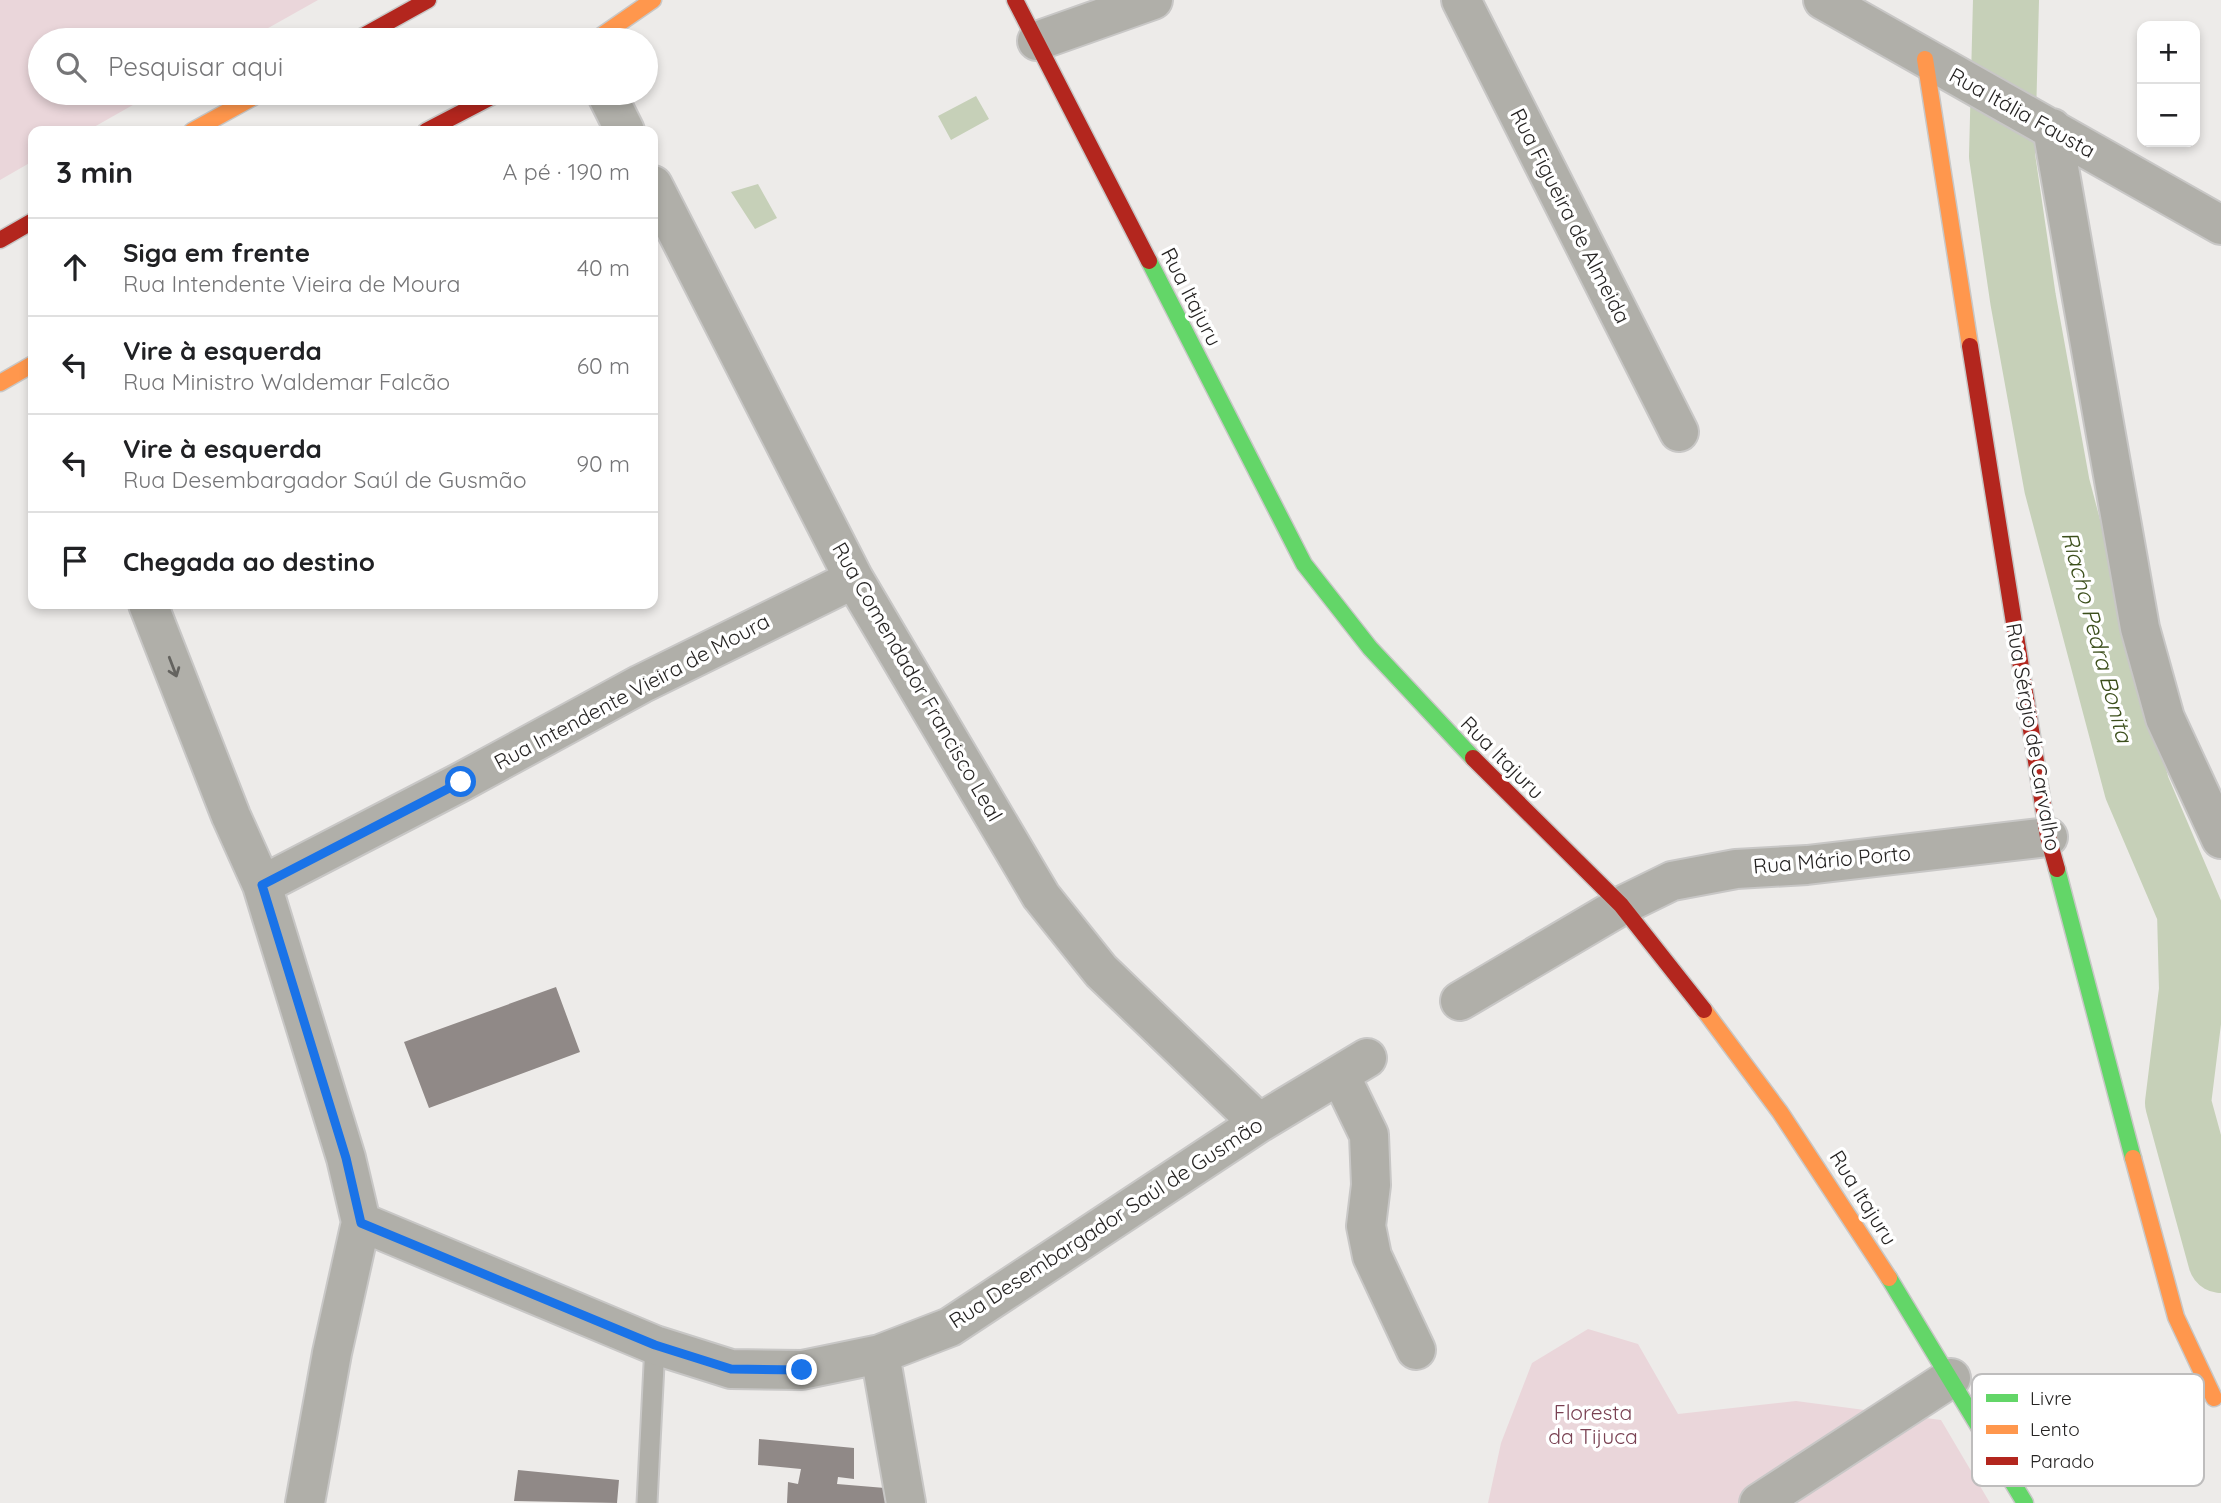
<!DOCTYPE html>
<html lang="pt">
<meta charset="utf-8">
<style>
:root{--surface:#fff;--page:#f6f6f6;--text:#202124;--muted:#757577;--line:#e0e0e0}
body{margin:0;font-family:Quicksand,sans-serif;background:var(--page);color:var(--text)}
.controls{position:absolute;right:21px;top:21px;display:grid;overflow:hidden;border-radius:14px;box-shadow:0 4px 10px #0003}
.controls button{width:63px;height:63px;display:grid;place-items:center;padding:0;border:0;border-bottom:2px solid var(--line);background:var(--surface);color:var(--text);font:35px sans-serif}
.stop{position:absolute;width:21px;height:21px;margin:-16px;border:5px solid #1a73e8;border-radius:50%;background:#fff}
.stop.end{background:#1a73e8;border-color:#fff;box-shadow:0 2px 7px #0008}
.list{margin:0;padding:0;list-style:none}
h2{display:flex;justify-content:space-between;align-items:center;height:91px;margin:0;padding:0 28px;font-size:30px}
h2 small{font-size:23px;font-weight:400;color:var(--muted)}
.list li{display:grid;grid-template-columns:46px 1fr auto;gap:21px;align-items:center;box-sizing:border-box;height:98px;padding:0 28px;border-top:2px solid var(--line)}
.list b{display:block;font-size:26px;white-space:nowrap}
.list p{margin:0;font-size:23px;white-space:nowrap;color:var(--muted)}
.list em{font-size:23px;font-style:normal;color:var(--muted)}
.icon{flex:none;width:38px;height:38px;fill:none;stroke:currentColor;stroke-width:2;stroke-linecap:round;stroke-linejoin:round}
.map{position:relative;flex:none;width:2221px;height:1503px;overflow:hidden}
.search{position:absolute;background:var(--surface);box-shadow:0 4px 10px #0003;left:28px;top:28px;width:630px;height:77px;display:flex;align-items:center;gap:18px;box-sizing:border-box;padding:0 24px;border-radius:38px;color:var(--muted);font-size:26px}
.panel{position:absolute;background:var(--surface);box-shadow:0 4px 10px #0003;left:28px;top:126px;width:630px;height:483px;border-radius:14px}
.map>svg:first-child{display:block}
.green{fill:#ead6da}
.water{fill:#c6d0b8}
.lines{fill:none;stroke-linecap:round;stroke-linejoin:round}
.river{stroke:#c6d0b8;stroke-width:66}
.building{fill:#908987}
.lane-casing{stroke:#c8c7c6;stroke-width:23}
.street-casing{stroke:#c8c7c6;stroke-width:42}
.fast-casing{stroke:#c8c7c6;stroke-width:19}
.slow-casing{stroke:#c8c7c6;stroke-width:19}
.jam-casing{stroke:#c8c7c6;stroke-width:19}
.lane{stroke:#b0afa9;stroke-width:19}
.street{stroke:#b0afa9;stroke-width:38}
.fast{stroke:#63d668;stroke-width:16}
.slow{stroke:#ff974d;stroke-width:16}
.jam{stroke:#b3261e;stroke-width:16}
.oneway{stroke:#64635f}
.route{stroke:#1a73e8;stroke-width:9}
.labels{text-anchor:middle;stroke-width:7;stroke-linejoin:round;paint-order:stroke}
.street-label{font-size:21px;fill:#262423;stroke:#fff}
.park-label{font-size:21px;fill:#794152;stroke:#fff}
.water-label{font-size:23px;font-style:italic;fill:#3c4f1c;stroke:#fff}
.key{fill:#fff;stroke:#bebdbd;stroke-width:2}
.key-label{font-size:19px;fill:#262423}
</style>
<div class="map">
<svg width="2221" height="1503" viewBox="0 0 2221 1503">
<rect width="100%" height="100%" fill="#edebe9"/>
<path class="green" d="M0,0H318L247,40H40V93H154L87,131H33V161L0,180Z
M1588,1329L1638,1344L1678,1414L1796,1401L1941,1420L1990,1503H1488L1501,1443L1532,1363Z"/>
<path class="water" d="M976,96L989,119L951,140L938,116Z
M758,184L777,218L755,229L731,192Z"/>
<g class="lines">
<path class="river" d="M2006,0L2002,156L2023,299L2057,486L2137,788L2190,912L2192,990L2178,1103L2221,1260"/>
</g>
<path class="building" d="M556,987L580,1052L429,1108L404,1042Z
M759,1439L854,1448V1479L838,1477L837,1484L885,1488V1503H787L788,1482L798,1484L801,1469L758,1465Z
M518,1470L619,1480L617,1503L514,1501Z"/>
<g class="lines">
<defs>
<path id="lane" d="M647,1503L655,1345"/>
<path id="street" d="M1461,0L1679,432
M1823,0L2221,225
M1037,41L1153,0
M606,93L625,131
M2052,128L2140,628L2165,718L2221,839
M653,185L854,579L1041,896L1101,971L1259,1123
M148,604L231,816L262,885L346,1158L361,1222L332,1353L305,1503
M262,885L461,782L641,684L854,579
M1460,1001L1621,906L1672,881L1736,869L1807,865L2048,837
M1340,1075L1369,1135L1371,1185L1366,1226L1372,1256L1416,1350
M361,1222L655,1345L731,1369L802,1370L880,1354L950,1327L1259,1123L1367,1058
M880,1354L906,1503
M1759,1503L1951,1378"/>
<path id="fast" d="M1149,261L1304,564L1370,648L1473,758
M2057,869L2133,1158
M1889,1278L2025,1503"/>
<path id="slow" d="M595,40L653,0
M1925,59L1970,346
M192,131L261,93
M0,383L33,364
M1704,1010L1780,1112L1889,1278
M2133,1158L2176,1317L2214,1398"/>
<path id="jam" d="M1015,0L1149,261
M356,40L428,0
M426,131L499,93
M0,240L33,221
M1970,346L2048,837L2057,869
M1473,758L1621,905L1704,1010"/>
</defs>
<use href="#lane" class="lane-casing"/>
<use href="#street" class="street-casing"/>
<use href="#fast" class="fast-casing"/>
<use href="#slow" class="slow-casing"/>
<use href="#jam" class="jam-casing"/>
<use href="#lane" class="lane"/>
<use href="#street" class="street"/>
<use href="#fast" class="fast"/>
<use href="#slow" class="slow"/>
<use href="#jam" class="jam"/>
</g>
<defs><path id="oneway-shaft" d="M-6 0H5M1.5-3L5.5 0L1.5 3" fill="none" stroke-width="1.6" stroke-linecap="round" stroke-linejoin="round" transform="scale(1.75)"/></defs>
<use class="oneway" href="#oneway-shaft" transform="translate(173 667) rotate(69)"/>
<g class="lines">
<path class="route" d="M461,782L262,885L346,1158L361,1223L655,1345L731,1369L802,1370"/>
</g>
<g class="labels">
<g class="street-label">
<text transform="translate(2022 113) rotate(29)" y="7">Rua Itália Fausta</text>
<text transform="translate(1570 216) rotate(63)" y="7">Rua Figueira de Almeida</text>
<text transform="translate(1191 297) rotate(63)" y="7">Rua Itajuru</text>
<text transform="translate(917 682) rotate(60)" y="7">Rua Comendador Francisco Leal</text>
<text transform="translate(632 692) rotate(-28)" y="7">Rua Intendente Vieira de Moura</text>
<text transform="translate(2033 737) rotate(80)" y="7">Rua Sérgio de Carvalho</text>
<text transform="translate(1502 758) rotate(45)" y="7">Rua Itajuru</text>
<text transform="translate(1832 860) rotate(-5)" y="7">Rua Mário Porto</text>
<text transform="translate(1863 1198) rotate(58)" y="7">Rua Itajuru</text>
<text transform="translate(1106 1223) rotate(-33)" y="7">Rua Desembargador Saúl de Gusmão</text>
</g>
<g class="park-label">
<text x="1593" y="1420">Floresta<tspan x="1593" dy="24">da Tijuca</tspan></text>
</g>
<g class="water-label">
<text transform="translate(2097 637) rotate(75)" y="8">Riacho Pedra Bonita</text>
</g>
</g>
<rect x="1972" y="1374" width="232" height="112" rx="10" class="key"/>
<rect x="1986" y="1394" width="32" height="8" fill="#63d668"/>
<rect x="1986" y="1425" width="32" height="9" fill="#ff974d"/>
<rect x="1986" y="1457" width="32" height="8" fill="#b3261e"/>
<g class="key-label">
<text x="2030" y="1405">Livre</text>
<text x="2030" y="1436">Lento</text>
<text x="2030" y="1468">Parado</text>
</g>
</svg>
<div class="controls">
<button>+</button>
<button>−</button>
</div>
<div class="stop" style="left:461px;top:782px"></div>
<div class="stop end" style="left:802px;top:1370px"></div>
<div class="search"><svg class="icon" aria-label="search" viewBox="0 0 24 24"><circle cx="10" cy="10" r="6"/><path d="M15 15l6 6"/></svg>Pesquisar aqui</div>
<section class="panel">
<h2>3 min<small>A pé · 190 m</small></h2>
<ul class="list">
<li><svg class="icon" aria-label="ahead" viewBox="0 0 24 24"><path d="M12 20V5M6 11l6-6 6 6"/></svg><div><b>Siga em frente</b><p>Rua Intendente Vieira de Moura</p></div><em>40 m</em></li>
<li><svg class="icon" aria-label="left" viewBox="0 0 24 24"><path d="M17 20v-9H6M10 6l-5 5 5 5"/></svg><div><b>Vire à esquerda</b><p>Rua Ministro Waldemar Falcão</p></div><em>60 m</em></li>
<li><svg class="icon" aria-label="left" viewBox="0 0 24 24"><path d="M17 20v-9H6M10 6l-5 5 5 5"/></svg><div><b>Vire à esquerda</b><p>Rua Desembargador Saúl de Gusmão</p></div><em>90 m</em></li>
<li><svg class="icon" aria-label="arrive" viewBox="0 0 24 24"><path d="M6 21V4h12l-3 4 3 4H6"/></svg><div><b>Chegada ao destino</b></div></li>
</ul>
</section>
</div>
